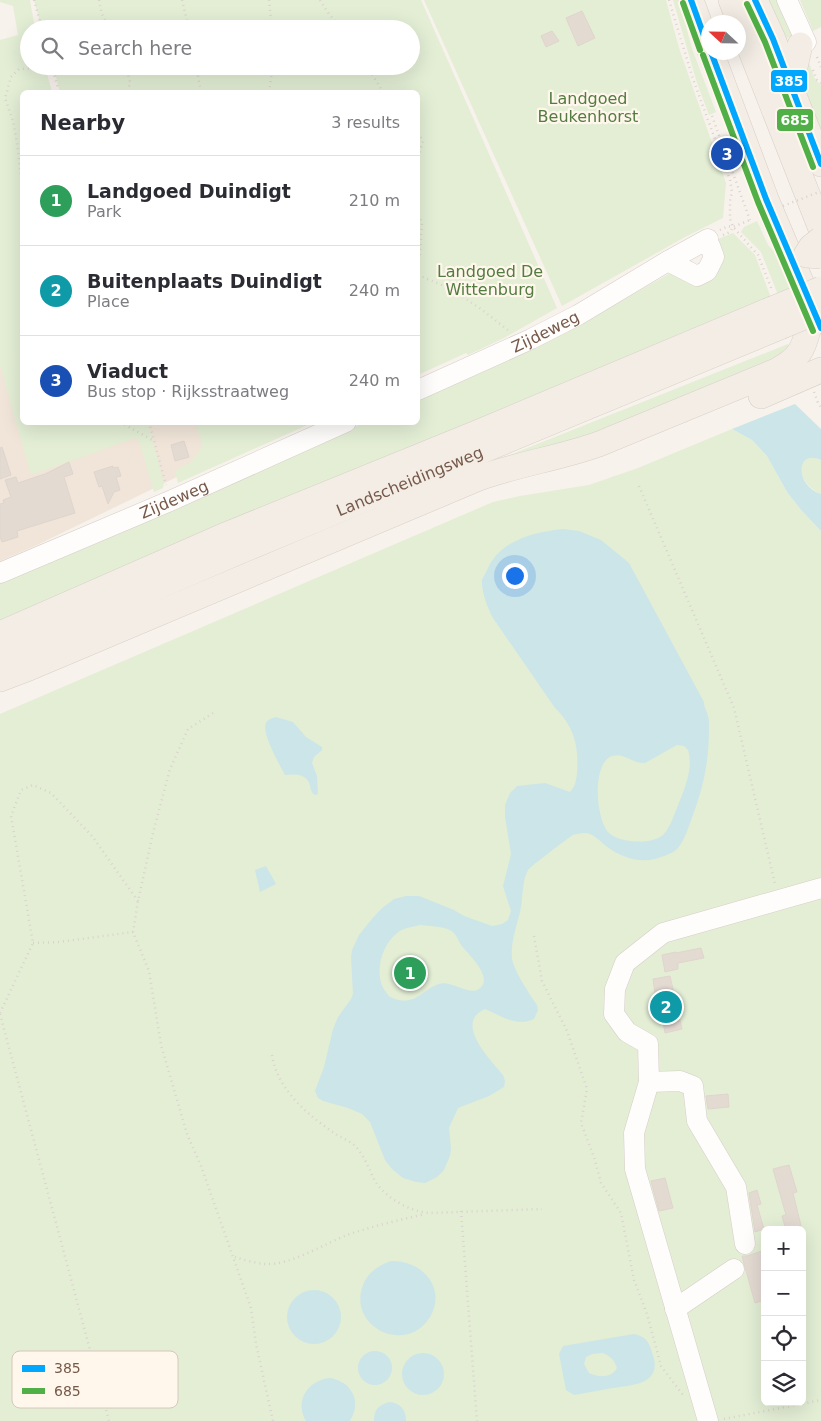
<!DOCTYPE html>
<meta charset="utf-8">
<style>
:root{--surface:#fff;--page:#f2f2f3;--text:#2b2b33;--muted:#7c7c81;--line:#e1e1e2;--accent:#0f766e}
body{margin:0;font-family:"DejaVu Sans",sans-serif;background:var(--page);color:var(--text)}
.controls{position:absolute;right:15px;bottom:15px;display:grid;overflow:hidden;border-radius:8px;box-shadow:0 5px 20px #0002}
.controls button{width:45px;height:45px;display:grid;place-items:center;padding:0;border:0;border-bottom:1px solid var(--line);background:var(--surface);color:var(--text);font:25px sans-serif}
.compass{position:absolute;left:701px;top:15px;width:45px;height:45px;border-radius:50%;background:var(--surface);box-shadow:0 5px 20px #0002;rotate:292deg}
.you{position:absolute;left:514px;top:575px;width:18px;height:18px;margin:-12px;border:4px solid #fff;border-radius:50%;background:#1a73e8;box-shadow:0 0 0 8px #1a73e833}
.badge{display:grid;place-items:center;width:32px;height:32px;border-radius:50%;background:var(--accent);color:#fff;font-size:16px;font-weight:700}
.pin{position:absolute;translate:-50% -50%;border:2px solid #fff;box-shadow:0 1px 5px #0006}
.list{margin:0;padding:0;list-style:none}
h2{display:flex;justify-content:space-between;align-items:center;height:65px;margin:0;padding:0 20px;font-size:21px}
h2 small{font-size:16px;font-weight:400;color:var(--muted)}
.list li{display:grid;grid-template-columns:32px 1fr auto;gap:15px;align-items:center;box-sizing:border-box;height:90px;padding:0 20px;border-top:1px solid var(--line)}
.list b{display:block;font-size:19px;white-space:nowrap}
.list p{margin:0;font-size:16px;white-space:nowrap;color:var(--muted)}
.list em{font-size:16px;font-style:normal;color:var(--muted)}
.icon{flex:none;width:28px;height:28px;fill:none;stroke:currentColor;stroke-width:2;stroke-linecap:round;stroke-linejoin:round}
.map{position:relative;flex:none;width:821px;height:1421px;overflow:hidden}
.search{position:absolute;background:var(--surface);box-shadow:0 5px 20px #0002;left:20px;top:20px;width:400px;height:55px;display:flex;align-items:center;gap:12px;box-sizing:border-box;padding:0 18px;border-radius:28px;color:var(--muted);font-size:19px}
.panel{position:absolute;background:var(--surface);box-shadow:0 5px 20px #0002;left:20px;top:90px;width:400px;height:335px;border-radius:8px}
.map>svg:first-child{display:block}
.residential{fill:#f0e5d8}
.green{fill:#e3eed5;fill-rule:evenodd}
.water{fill:#cce5e8;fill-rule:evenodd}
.building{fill:#e3dad2;stroke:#e0d5cd}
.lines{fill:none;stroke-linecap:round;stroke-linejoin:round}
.minor-casing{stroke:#d6cec8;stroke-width:21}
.major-casing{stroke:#d8cfc9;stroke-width:26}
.path{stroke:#dad2ce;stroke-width:2.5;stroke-dasharray:1 4;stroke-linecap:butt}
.minor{stroke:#fefdfc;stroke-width:20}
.major{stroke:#f3ede5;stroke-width:25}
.major-bridge-casing{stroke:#d8cfc9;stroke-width:26;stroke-linecap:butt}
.path-bridge{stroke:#dad2ce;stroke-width:2.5;stroke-dasharray:1 4;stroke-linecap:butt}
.major-bridge{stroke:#f3ede5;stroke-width:25}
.bus-1-casing{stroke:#fff7eb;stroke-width:10}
.bus-2-casing{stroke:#fff7eb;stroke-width:10}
.bus-1{stroke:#00a7ff;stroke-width:6}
.bus-2{stroke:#50af46;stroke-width:6}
.labels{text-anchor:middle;stroke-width:4.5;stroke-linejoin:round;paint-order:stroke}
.park-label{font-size:16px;fill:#537c42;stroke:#fff7eb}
.street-label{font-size:16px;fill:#76594a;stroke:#fff7eb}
.key{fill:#fff7eb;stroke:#d6c8bb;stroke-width:1}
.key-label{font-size:14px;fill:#76594a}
.line-badge{stroke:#fff7eb;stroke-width:2}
.badge-label{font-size:14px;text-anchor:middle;font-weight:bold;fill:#fff}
</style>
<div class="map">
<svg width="821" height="1421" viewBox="0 0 821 1421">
<rect width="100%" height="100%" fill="#f7f2eb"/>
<path class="residential" d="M0,280L22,422L240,423L249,442L37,545L0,561Z"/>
<path class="green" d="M0,0H30L35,29H29V66H45L52,92H22V422L148,423L164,483L163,488L154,492L139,441L135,438L31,475L0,365V40L18,35L13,6L0,2Z
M34,0H421L557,308L504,338L468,355L466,353L418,375V92H60L53,66H411V29H42Z
M424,0H666L679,48L726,183L723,218L685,237L562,306Z
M673,0H679L692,49L716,112L709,115L697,83Z
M759,0H782L792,35L786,39Z
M800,0H821V27L813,31Z
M806,55L815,79L821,85V131L799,77Z
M757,221L768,245L778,255L792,290L778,295L761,252L741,232L744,227Z
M733,233L755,255L771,298L0,624V583L363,423L418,422V398L605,310L676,270L696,282L716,240Z
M788,344L790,350L789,354L636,422L485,465Z
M194,423H312L178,483L175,471L191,462L202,447L199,432Z
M732,429L752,440L767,456L787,492L802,511L821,531V1421H0V714L493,502L520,496L589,485L638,468ZM765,1230H802V1402H765Z
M813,457L821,460V494C806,489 788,461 813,457Z"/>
<path class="water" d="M795,404L821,429V460C796,448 794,485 821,494V531L802,511L787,492L767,456L752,440L732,429Z
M563,529L579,531L601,540L629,563L704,702C704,708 707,711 708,716C709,719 709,724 709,727C709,764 703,789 690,823C687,832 683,843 676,850C671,854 662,857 655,859C638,863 620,857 606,846C600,841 593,833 584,833C581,833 576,834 573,835C569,837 530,867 528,870C522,882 523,894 521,907C518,923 510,942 512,959C515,973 529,993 537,1005L538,1010L534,1019C516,1027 502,1016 485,1009C453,1023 491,1060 503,1075L505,1081L504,1087L489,1096L458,1108L449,1128L451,1149L450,1156L444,1170L437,1177L425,1183L416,1182L403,1178L392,1169L385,1160L370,1122L362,1114L348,1108L323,1101L318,1098L315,1091L324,1067L333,1029L338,1017L351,999L353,994L351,958L352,950L359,935L371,920L381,909L394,899L406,896H419L454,910L464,916L492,926L502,924L508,920L511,911L503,886L511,854L505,817V805L510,793L517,786L545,783L570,792C575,787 576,781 577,774C579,748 575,727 555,708L493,618C488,609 481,591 482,580C483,577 486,573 487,570C500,540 534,532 563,529ZM677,745L684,746L688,750C694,768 684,790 677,808C673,817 670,828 663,835C651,845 620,843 609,833C596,820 591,764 612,756C623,752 634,764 645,763ZM420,925C429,926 442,926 450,930C456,933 458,940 461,945C468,954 495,978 479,989C469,996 451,980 439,984C423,989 415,1006 395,999C391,998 388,996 386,992C373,976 381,946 396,934C402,928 412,927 420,925Z
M276,717L293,722L306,737L322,747V750L314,757L312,763L317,776L318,794L315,795C311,792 311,790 310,785C306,773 295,774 285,775C280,765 261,733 266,723C268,719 273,718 276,717Z
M266,866L276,884L260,892L255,870Z
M391,1261C422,1260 447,1288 430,1317C406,1356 347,1327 363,1285C368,1272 379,1265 391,1261Z
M287 1317a27 27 0 1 1 54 0a27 27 0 1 1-54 0Z
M634,1334C647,1337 649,1342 653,1355C662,1384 634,1385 613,1388C600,1390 587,1393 574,1395L566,1390L559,1354L563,1346ZM603,1353C611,1357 614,1359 617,1368C611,1379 598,1377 589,1373L584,1364L586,1357L592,1354Z
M358 1368a17 17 0 1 1 34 0a17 17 0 1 1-34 0Z
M402 1374a21 21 0 1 1 42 0a21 21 0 1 1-42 0Z
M330,1378C352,1382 362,1401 350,1421H306C294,1401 308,1380 330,1378Z
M389,1402C400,1403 406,1409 406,1421H374C374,1410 378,1405 389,1402Z"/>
<path class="building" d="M582,11L595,38L578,46L566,18Z
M552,31L559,41L546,47L541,36Z
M184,441L189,457L175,461L171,445Z
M2,447L11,475L0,479V448Z
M69,462L73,474L64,477L75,513L17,531L18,537L2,542L0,537V504L4,503L3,500L11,497L5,480L16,477L18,483L45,474Z
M113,466V468L118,467L121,476L116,477L120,490L114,492L108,504L102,486L99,487L94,472Z
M701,948L704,958L678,963V969L665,972L662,955L676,952V953Z
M670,976L682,1029L665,1033L663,1021H661L660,1015L655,1016L651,1000L656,999L653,979Z
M728,1094L729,1107L708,1109L706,1096Z
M789,1165L797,1192L793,1193L801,1226L786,1230L782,1216L786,1215L773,1169Z
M665,1178L673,1208L659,1211L651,1181Z
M757,1190L761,1204L757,1205L764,1229L755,1232L749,1193Z
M765,1250V1300L755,1303L742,1256H747Z"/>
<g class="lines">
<defs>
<g id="minor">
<path d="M787,0L806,42"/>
<path d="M668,261L697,276L707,271L714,257L710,246L701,243"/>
<path id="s1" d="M418,390L531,339L578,315L668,261L708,239"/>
<path id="s2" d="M0,573L170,501L346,422"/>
<path d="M649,1082L680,1081L693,1086L697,1121L736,1187L745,1244"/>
<path d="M675,1309L734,1269"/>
<path d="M708,1421L635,1169L634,1133L649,1082L648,1044L627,1032L614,1014L615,989L625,963L663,933L821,888"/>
</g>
<g id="major">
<path d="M691,0L708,47"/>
<path d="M731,0L821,229"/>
<path d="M755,0L773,39L791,88L821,164"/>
<path d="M711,52L766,199L815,315"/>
<path d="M791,85L800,45"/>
<path d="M761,396L821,370"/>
<path d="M0,634L228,534L479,432L772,309"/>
<path id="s3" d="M0,655L236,553L780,327"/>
<path d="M0,679L29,668L479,478C518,464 560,458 599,444L776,371C808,354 803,342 814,311"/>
</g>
</defs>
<use href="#minor" class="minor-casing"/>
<use href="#major" class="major-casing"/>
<path class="path" d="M34,0L42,29
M99,0L102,14L109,29
M182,0L189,29
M269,0L272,29
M320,0L329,14L342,29
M669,0L693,79L730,180L732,192L730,201V219L733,227L758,255L772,290
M149,29L160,23L188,26L200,29
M817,57L821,67
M52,66L59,92
M126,66L130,82L128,92
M196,66L201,92
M292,66H315
M367,66L383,92
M813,70L817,80L821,83
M269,92L273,66
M712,116L750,220
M418,133L423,141L418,158
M22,184L17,143L13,121L5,98L11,77L19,69L41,68L46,66
M418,215L422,222L420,254L418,259
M720,230L728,226L733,227L750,220
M723,235L730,232L733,227
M418,275L449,288L481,309L509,331
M814,392L818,403L821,407
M120,422L154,441
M149,422L166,485
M639,486L734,708L775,884
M213,713L188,729L170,769L153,833L138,901L133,932L149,971L161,1045L187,1134L201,1166L251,1308L256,1344L273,1421
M534,936L542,981L567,1031L587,1089L581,1123L594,1157L601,1183L621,1213L634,1280L647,1314L661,1366L683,1395
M33,943L59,942L133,932
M0,1013L33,943L11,816L21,790L33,785L51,793L92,836L138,901
M0,1014L109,1421
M272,1055C277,1090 309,1116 337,1135C343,1138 349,1141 354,1145C361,1151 366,1162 370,1170C372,1175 374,1180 377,1184C389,1200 410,1211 429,1213L542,1209
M461,1211L477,1421
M235,1257C244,1260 255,1263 265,1264C289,1266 324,1244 347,1235C373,1226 399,1220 425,1214
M724,1419L821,1400"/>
<use href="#minor" class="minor"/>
<use href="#major" class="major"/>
<defs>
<path id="major-bridge" d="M821,239L811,247L806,255L821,256
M772,309L821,289
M780,327L821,310"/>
</defs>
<use href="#major-bridge" class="major-bridge-casing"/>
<path class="path-bridge" d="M783,206L819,192"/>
<use href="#major-bridge" class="major-bridge"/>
<defs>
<path id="bus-1" d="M691,0L708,47
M755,0L773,39L821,164
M711,52L766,199L821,328"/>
<path id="bus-2" d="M683,3L700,50
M747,4L765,42L813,167
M703,55L758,202L813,331"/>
</defs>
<use href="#bus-1" class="bus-1-casing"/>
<use href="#bus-2" class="bus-2-casing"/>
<use href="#bus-1" class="bus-1"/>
<use href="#bus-2" class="bus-2"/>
</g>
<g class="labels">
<g class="park-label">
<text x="588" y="104">Landgoed<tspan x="588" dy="18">Beukenhorst</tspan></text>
<text x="490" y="277">Landgoed De<tspan x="490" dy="18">Wittenburg</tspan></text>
</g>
<g class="street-label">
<text dy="6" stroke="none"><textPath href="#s1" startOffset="140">Zijdeweg</textPath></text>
<text dy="6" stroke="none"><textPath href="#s3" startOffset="445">Landscheidingsweg</textPath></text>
<text dy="6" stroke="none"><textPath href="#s2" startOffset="189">Zijdeweg</textPath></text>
</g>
</g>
<rect x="12" y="1351" width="166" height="57" rx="8" class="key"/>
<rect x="22" y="1365" width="23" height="7" fill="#00a7ff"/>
<rect x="22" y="1388" width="23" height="6" fill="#50af46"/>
<g class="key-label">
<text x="54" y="1373">385</text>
<text x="54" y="1396">685</text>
</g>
<g class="line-badge">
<rect x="770" y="69" width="38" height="24" rx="5" fill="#00a7ff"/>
<rect x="776" y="108" width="38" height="24" rx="5" fill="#50af46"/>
</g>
<g class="badge-label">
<text x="789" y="86">385</text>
<text x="795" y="125">685</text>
</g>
</svg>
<div class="controls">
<button>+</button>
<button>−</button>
<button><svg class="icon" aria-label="locate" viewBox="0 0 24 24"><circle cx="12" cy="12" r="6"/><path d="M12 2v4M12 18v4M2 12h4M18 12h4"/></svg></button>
<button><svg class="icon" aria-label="layers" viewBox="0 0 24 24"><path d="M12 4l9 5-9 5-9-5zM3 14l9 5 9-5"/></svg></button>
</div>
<svg class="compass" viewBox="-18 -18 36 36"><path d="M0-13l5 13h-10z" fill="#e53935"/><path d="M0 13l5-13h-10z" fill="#7c7c81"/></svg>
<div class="you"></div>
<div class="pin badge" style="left:410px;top:973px;background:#2e9e5b">1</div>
<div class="pin badge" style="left:666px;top:1007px;background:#0f9aa8">2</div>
<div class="pin badge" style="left:727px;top:154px;background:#1a4fb4">3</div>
<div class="search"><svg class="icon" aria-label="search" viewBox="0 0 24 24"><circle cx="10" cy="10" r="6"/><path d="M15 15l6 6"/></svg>Search here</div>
<section class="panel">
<h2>Nearby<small>3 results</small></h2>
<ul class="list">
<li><span class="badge" style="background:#2e9e5b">1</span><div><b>Landgoed Duindigt</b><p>Park</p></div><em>210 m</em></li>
<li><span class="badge" style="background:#0f9aa8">2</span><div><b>Buitenplaats Duindigt</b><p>Place</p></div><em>240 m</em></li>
<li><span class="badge" style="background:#1a4fb4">3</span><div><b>Viaduct</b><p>Bus stop · Rijksstraatweg</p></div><em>240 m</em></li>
</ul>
</section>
</div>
